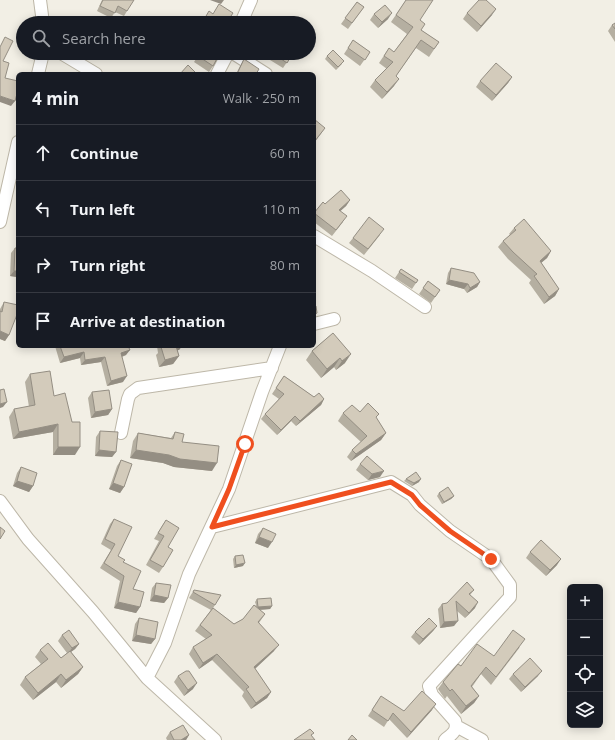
<!DOCTYPE html>
<meta charset="utf-8">
<style>
:root{--surface:#171b24;--page:#20242c;--text:#f1f3f6;--muted:#9ea1a6;--line:#363941}
body{margin:0;font-family:"Open Sans",sans-serif;background:var(--page);color:var(--text)}
.controls{position:absolute;right:12px;bottom:12px;display:grid;overflow:hidden;border-radius:6px;box-shadow:0 2px 10px #0003}
.controls button{width:36px;height:36px;display:grid;place-items:center;padding:0;border:0;border-bottom:1px solid var(--line);background:var(--surface);color:var(--text);font:20px sans-serif}
.stop{position:absolute;width:12px;height:12px;margin:-9px;border:3px solid #ef4f1f;border-radius:50%;background:#fff}
.stop.end{background:#ef4f1f;border-color:#fff;box-shadow:0 1px 4px #0008}
.list{margin:0;padding:0;list-style:none}
h2{display:flex;justify-content:space-between;align-items:center;height:52px;margin:0;padding:0 16px;font-size:17px}
h2 small{font-size:13px;font-weight:400;color:var(--muted)}
.list li{display:grid;grid-template-columns:26px 1fr auto;gap:12px;align-items:center;box-sizing:border-box;height:56px;padding:0 16px;border-top:1px solid var(--line)}
.list b{display:block;font-size:15px;white-space:nowrap}
.list em{font-size:13px;font-style:normal;color:var(--muted)}
.icon{flex:none;width:22px;height:22px;fill:none;stroke:currentColor;stroke-width:2;stroke-linecap:round;stroke-linejoin:round}
.map{position:relative;flex:none;width:615px;height:740px;overflow:hidden}
.search{position:absolute;background:var(--surface);box-shadow:0 2px 10px #0003;left:16px;top:16px;width:300px;height:44px;display:flex;align-items:center;gap:10px;box-sizing:border-box;padding:0 14px;border-radius:22px;color:var(--muted);font-size:15px}
.panel{position:absolute;background:var(--surface);box-shadow:0 2px 10px #0003;left:16px;top:72px;width:300px;height:276px;border-radius:6px}
.map>svg:first-child{display:block}
.lines{fill:none;stroke-linecap:round;stroke-linejoin:round}
.minor-casing{stroke:#bdb7a8;stroke-width:14}
.minor{stroke:#fff;stroke-width:12}
.wall{fill:#b5afa1}
.shaded-wall{fill:#948e83}
.building{fill:#d3cbbb;stroke:#948e83}
.route{stroke:#ef4f1f;stroke-width:5}
</style>
<div class="map">
<svg width="615" height="740" viewBox="0 0 615 740">
<rect width="100%" height="100%" fill="#f2efe5"/>
<g class="lines">
<defs>
<path id="minor" d="M40,0L43,23
M241,23L251,0
M61,53L96,74
M233,53L266,74
M38,74L43,53
M217,74L228,53
M0,222L18,142
M314,236L372,271L425,307
M314,324L334,319
M121,433L128,399L130,394L138,388L272,368
M0,501L28,539L93,612L147,678L215,740
M212,527L391,482L412,495L420,505L450,531L491,559L510,585V597L429,686L432,695L455,721C458,731 452,734 445,740
M147,678L165,643L189,574L229,489L262,392L280,346
M456,726L482,740"/>
</defs>
<use href="#minor" class="minor-casing"/>
<use href="#minor" class="minor"/>
</g>
<path class="wall" d="M102,0H133L127,11L124,16L115,12L111,18L97,11Z
M406,0L420,20L421,30L439,42L429,57L416,48L396,76L394,86L382,99L370,87L375,80L387,69L379,63L389,48L394,52L407,34L391,22Z
M357,2L364,7L348,29L341,24Z
M467,13L492,15L477,32L463,19Z
M374,14L388,19L378,28L370,20Z
M615,23V42L608,31L612,25Z
M353,40L370,52L360,66L344,54Z
M200,53L213,66L209,72L194,62Z
M274,53H293L283,68L270,60Z
M327,56L342,64L336,70L325,59Z
M244,59L256,74H236L240,66Z
M512,77L508,83L492,101L476,87L480,81Z
M350,200L346,206L340,211L343,222L332,236L314,222V213L325,204Z
M514,228L551,251L547,258L541,263L559,289L555,296L544,304L529,283L531,280L508,259L498,247L503,241L510,235L509,234Z
M380,235L364,255L349,243L353,238Z
M15,248H18V291L17,277L10,276L11,253Z
M451,268L480,282L477,287L467,293L464,289L446,284L448,273Z
M401,269L418,280L412,289L395,278Z
M428,281L440,290L431,303L419,294Z
M4,302L9,335L5,341L0,339V309Z
M333,333L345,363L336,370L334,367L321,378L306,360L312,351Z
M55,346H128L126,355L122,357L123,382L107,386L101,362L81,365L80,358L60,363Z
M157,346H182L179,350H177L179,356L173,364L159,367L156,355L158,353Z
M30,374L54,396L75,455H53V432L13,439L9,417L14,409L29,407L25,382Z
M284,376L314,397L324,399L321,405L296,426L291,421L277,435L261,419L265,414L279,399L272,394Z
M92,392L112,409L108,415L91,418L88,398Z
M360,412L376,418L386,433L381,440L351,461L347,457L352,450L361,442L338,421L343,413Z
M100,431L116,452L112,457L95,456L96,437Z
M175,432L182,442L212,471L174,467L163,463L130,458L133,441L138,433L171,438Z
M121,460L124,487L120,493L109,489L117,466Z
M360,464L380,477L368,480L356,470Z
M21,467L33,486L29,492L13,486L17,473Z
M406,479L419,482L412,486L404,481Z
M439,493L454,496L451,499L442,504L437,496Z
M114,519L118,556L123,562L140,607L136,613L114,608L120,581L100,568L111,550L101,544L110,524Z
M166,520L168,547L163,567L159,573L146,565L159,541L154,539L162,526Z
M263,528L268,548L255,543L258,534Z
M530,552L557,565L546,576L526,558Z
M235,556L243,566L234,568L233,559Z
M156,583L168,598L164,603L150,601L152,588Z
M194,590L215,605L213,608L234,624L243,619L256,605L255,602L257,599L272,606L270,609L260,610L265,614L259,623L274,651L255,669L271,692L267,698L251,709L242,696L244,692L212,660L199,669L189,654L193,647L206,639L195,631L211,610L189,598Z
M474,590L470,595L475,608L465,618L457,611L454,626L440,628L438,609L442,604L447,603Z
M139,618L155,639L151,644L132,641L135,624Z
M437,626L433,631L419,645L411,637L415,632Z
M62,635L79,644L75,649L71,652L83,667L78,674L61,688L56,682L33,700L20,685L25,677L41,664L35,657L40,650L61,658L67,653L58,641Z
M520,647L491,685L481,674L472,687L479,696L474,703L461,714L447,696L445,699L438,689L443,682L461,666L494,656Z
M513,674L538,676L521,692L509,679Z
M178,676L193,689L184,696L174,682Z
M377,702L404,711L432,710L407,738L389,719L384,727L368,716Z
M170,732L189,735L186,740H167L166,738Z"/>
<path class="shaded-wall" d="M210,0H224L221,4Z
M496,9L492,15L477,32L481,26Z
M392,13L388,19L378,28L382,22Z
M512,77L508,83L492,101L496,95Z
M399,79L394,86L382,99L387,92Z
M0,96L15,101L11,106L0,102Z
M325,128L320,135L314,143V142Z
M350,200L346,206L335,216L339,210Z
M551,251L547,258L535,268L540,261Z
M14,271H18V275L17,277L10,276Z
M449,280L468,284L464,289L446,284Z
M480,282L477,287L467,293L470,288Z
M559,289L555,296L544,304L549,297Z
M0,331L9,335L5,341L0,339Z
M173,346H182L179,350L170,351Z
M130,350L126,355L117,358L121,353Z
M84,352L80,358L60,363L64,357Z
M351,354L345,363L336,370L342,361Z
M179,356L173,364L159,367L165,360Z
M105,357L101,362L81,365L85,360Z
M340,358L334,367L321,378L327,369Z
M127,376L123,382L107,386L111,381Z
M324,399L321,405L296,426L300,421Z
M7,402L3,407L0,408V404Z
M112,409L108,415L91,418L95,412Z
M295,416L291,421L277,435L281,430Z
M58,424L53,432L13,439L19,432Z
M386,433L381,440L351,461L356,454Z
M58,447H80L75,455H53Z
M99,450L116,452L112,457L95,456Z
M136,450L169,455L217,463L212,471L174,467L163,463L130,458Z
M384,471L380,477L368,480L372,474Z
M421,479L419,482L412,486L414,483Z
M17,481L33,486L29,492L13,486Z
M113,483L124,487L120,493L109,489Z
M454,496L451,499L442,504L444,502Z
M259,537L272,542L268,548L255,543Z
M561,559L557,565L546,576L550,570Z
M245,563L243,566L234,568L236,565Z
M154,595L168,598L164,603L150,601Z
M118,602L140,607L136,613L114,608Z
M478,602L475,608L465,618L469,613Z
M272,606L270,609L256,610L258,607Z
M458,621L454,626L440,628L444,622Z
M437,626L433,631L419,645L423,639Z
M136,635L155,639L151,644L132,641Z
M79,644L75,649L68,654L72,648Z
M279,645L274,651L249,674L254,667Z
M217,654L212,660L199,669L203,663Z
M83,667L78,674L61,688L66,680Z
M542,671L538,676L521,692L525,687Z
M61,674L56,682L33,700L38,693Z
M197,683L193,689L184,696L188,690Z
M271,692L267,698L251,709L256,703Z
M479,696L474,703L461,714L466,706Z
M436,704L432,710L407,738L411,732Z
M189,735L186,740H181Z"/>
<path class="building" d="M103,0H134L127,11L118,6L115,13L100,6Z
M406,0H433L420,20L425,24L421,30L439,42L434,49L421,40L396,76L399,79L387,92L375,80L393,62L384,56L389,48L394,52L413,27L396,15Z
M479,0H486L496,9L481,26L467,13Z
M357,2L364,7L352,23L345,18Z
M219,4L233,13L227,22L228,23H202L209,11L213,14Z
M385,5L392,13L382,22L374,14Z
M279,19L288,22V23H277Z
M615,23V29L612,25Z
M5,37L13,41L3,61L9,63L5,78L18,81V90L15,101L0,96V47Z
M353,40L370,52L365,60L348,48Z
M333,50L344,61L338,67L327,56Z
M200,53H220L213,66L198,56Z
M274,53H293L287,63L274,54Z
M244,59L259,69L256,74H237Z
M496,63L512,77L496,95L480,81Z
M188,65L197,74H180Z
M314,119L325,128L314,142Z
M341,190L350,200L339,210L347,216L336,230L314,213L323,202L325,204Z
M369,217L384,229L368,249L353,238Z
M524,219L551,251L540,261L559,289L549,297L534,276L537,274L513,252L503,241L516,230L514,228Z
M15,248H18V271H14Z
M451,268L474,273L480,282L470,288L468,284L449,280Z
M401,269L418,280L416,283L399,272Z
M428,281L440,290L435,297L423,288Z
M4,302L18,305V312L9,335L0,331V311L2,312Z
M314,306H316L317,313L314,315Z
M333,333L351,354L342,361L340,358L327,369L312,351Z
M60,346H128L130,350L121,353L127,376L111,381L105,357L85,360L84,352L64,357Z
M163,346H176L179,356L165,360L161,347H163Z
M50,371L54,396L65,393L72,422H80V447H58V424L19,432L14,409L35,405L30,374Z
M284,376L314,397L319,393L324,399L300,421L295,416L281,430L265,414L284,394L276,388Z
M4,389L7,402L0,404V390Z
M109,390L112,409L95,412L92,392Z
M368,403L379,414L376,417L386,433L356,454L352,450L367,436L343,413L352,405L360,412Z
M100,431L118,432L116,452L99,450Z
M175,432L184,434L182,442L219,446L217,463L180,459L169,455L136,450L138,433L173,439Z
M367,456L384,471L372,474L360,464Z
M121,460L132,464L124,487L113,483Z
M21,467L37,473L33,486L17,481Z
M416,472L421,479L414,483L406,479Z
M448,487L454,496L444,502L439,493Z
M114,519L132,527L118,556L125,560L123,562L141,571L133,589L144,592L140,607L118,602L124,576L104,563L115,544L105,539Z
M166,520L179,528L168,547L173,550L163,567L150,560L164,536L158,533Z
M0,527L5,531L0,539Z
M263,528L276,534L272,542L259,537Z
M541,540L561,559L550,570L530,552Z
M243,555L245,563L236,565L235,556Z
M467,582L474,590L469,594L478,602L469,613L456,601L458,621L444,622L442,604L447,603Z
M156,583L171,585L168,598L154,595Z
M194,590L221,595L215,605L193,592Z
M271,598L272,606L258,607L257,599Z
M254,605L265,614L258,622L279,645L254,667L271,692L256,703L246,689L249,687L217,654L203,663L193,647L212,635L200,625L213,608L234,624L243,619Z
M139,618L158,622L155,639L136,635Z
M429,618L437,626L423,639L415,632Z
M69,630L79,644L72,648L62,635Z
M513,630L525,639L496,677L486,667L471,686L479,696L466,706L452,689L450,691L443,682L458,664L461,666L477,644L494,656Z
M48,643L61,658L70,651L83,667L66,680L61,674L38,693L25,677L48,659L40,650Z
M530,658L542,671L525,687L513,674Z
M186,671H189L197,683L188,690L178,676Z
M422,691L436,704L411,732L393,713L388,721L372,710L381,696L404,711Z
M183,725L189,735L181,740H174L170,732Z
M310,729L314,733L311,735L315,740H294Z
M352,735L357,740H348Z"/>
<g class="lines">
<path class="route" d="M245,444L229,489L212,527L391,482L412,495L420,505L450,531L491,559"/>
</g>
</svg>
<div class="controls">
<button>+</button>
<button>−</button>
<button><svg class="icon" aria-label="locate" viewBox="0 0 24 24"><circle cx="12" cy="12" r="6"/><path d="M12 2v4M12 18v4M2 12h4M18 12h4"/></svg></button>
<button><svg class="icon" aria-label="layers" viewBox="0 0 24 24"><path d="M12 4l9 5-9 5-9-5zM3 14l9 5 9-5"/></svg></button>
</div>
<div class="stop" style="left:245px;top:444px"></div>
<div class="stop end" style="left:491px;top:559px"></div>
<div class="search"><svg class="icon" aria-label="search" viewBox="0 0 24 24"><circle cx="10" cy="10" r="6"/><path d="M15 15l6 6"/></svg>Search here</div>
<section class="panel">
<h2>4 min<small>Walk · 250 m</small></h2>
<ul class="list">
<li><svg class="icon" aria-label="ahead" viewBox="0 0 24 24"><path d="M12 20V5M6 11l6-6 6 6"/></svg><div><b>Continue</b></div><em>60 m</em></li>
<li><svg class="icon" aria-label="left" viewBox="0 0 24 24"><path d="M17 20v-9H6M10 6l-5 5 5 5"/></svg><div><b>Turn left</b></div><em>110 m</em></li>
<li><svg class="icon" aria-label="right" viewBox="0 0 24 24"><path d="M7 20v-9h11M14 6l5 5-5 5"/></svg><div><b>Turn right</b></div><em>80 m</em></li>
<li><svg class="icon" aria-label="arrive" viewBox="0 0 24 24"><path d="M6 21V4h12l-3 4 3 4H6"/></svg><div><b>Arrive at destination</b></div></li>
</ul>
</section>
</div>
